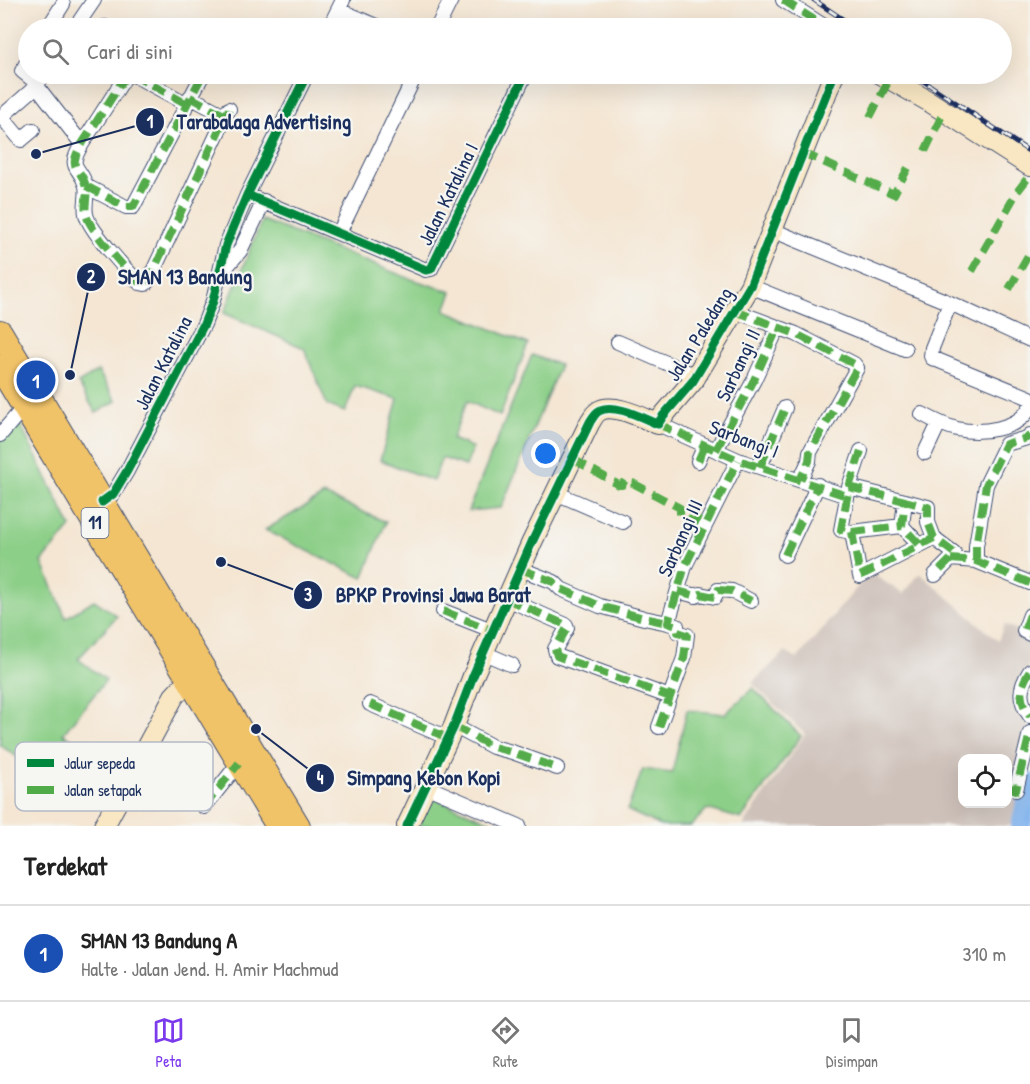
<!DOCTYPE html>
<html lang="id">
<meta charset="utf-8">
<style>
:root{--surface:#fff;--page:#f6f6f6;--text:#222;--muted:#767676;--line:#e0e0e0;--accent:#7c3aed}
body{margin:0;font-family:"Patrick Hand",sans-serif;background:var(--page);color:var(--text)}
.controls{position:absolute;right:18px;bottom:18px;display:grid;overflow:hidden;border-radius:12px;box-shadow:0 6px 24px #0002}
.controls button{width:54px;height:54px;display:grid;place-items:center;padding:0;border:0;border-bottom:2px solid var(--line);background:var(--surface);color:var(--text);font:30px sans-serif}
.you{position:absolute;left:546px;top:454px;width:21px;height:21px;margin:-15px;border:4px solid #fff;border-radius:50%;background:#1a73e8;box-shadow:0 0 0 9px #1a73e833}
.badge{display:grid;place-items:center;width:39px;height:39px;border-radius:50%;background:var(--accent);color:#fff;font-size:20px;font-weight:700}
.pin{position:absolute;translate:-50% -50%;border:3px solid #fff;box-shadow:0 2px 6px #0006}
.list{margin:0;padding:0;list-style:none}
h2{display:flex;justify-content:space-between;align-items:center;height:78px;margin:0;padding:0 24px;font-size:26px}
h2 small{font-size:20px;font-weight:400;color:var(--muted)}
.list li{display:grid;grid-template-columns:39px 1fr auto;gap:18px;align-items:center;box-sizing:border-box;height:96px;padding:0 24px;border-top:2px solid var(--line)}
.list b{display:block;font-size:22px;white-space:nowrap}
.list p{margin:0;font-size:20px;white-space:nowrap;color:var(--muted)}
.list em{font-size:20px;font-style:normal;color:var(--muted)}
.icon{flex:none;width:33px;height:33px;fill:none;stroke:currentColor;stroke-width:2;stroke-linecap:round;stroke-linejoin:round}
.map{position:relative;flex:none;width:1030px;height:826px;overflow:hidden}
.search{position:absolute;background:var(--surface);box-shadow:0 6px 24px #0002;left:18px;right:18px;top:18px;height:66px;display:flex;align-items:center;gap:15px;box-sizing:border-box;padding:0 21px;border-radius:33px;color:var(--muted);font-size:22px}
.sheet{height:174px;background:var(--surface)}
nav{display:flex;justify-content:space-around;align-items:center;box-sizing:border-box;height:84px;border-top:2px solid var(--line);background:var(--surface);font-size:16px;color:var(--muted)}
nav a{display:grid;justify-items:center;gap:3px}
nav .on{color:var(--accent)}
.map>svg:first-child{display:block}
.industrial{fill:#cec1ba;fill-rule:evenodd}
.green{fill:#8ccf88;stroke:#547f73;stroke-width:1.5}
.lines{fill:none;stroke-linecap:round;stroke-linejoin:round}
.river{stroke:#81b3ed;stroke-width:20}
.street-casing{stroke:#3c4a70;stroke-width:16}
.secondary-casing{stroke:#3c4a70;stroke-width:22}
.highway-casing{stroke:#3c4a70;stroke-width:26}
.street{stroke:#fff;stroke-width:14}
.secondary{stroke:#f9e7c3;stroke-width:20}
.highway{stroke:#f1c369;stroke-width:24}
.rail-casing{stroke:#1b2f5e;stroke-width:5}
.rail{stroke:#f6f6f2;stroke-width:3;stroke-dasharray:9;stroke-linecap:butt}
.quiet{stroke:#52ab49;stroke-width:8;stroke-dasharray:15 8;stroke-linecap:butt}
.cycleway-casing{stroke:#f6f6f2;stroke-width:13}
.cycleway{stroke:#00873e;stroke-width:9}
.labels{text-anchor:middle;stroke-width:4.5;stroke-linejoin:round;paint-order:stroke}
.shield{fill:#f6f6f2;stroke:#5d6b8a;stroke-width:1.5}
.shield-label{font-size:18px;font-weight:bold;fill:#1b2f5e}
.street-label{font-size:20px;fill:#1b2f5e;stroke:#f6f6f2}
.key{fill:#f6f6f2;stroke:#b4bac6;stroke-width:1.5}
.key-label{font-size:16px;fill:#1b2f5e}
.leader{fill:none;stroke:#1b2f5e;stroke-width:2}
.callout-dot{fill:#1b2f5e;stroke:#f6f6f2;stroke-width:2}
.mark-label{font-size:18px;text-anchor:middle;font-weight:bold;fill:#fff}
.callout-label{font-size:21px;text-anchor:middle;font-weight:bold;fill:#1b2f5e;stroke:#f6f6f2;stroke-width:4.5;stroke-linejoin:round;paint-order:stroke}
</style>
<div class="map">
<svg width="1030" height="826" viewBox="0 0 1030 826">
<rect width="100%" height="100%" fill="#f6f6f2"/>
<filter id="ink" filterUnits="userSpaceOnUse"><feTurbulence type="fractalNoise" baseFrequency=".0167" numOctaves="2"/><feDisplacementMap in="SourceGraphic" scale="12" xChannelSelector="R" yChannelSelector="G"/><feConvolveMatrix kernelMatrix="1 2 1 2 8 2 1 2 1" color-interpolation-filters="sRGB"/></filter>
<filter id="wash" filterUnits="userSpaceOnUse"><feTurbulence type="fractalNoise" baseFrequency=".008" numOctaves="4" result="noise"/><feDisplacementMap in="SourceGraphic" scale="24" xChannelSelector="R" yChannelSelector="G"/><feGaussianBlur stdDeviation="1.35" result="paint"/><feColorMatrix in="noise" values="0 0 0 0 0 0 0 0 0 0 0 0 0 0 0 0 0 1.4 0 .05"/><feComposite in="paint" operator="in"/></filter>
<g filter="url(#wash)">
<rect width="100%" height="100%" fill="#f4e6d3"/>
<path class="industrial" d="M870,572L903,594L920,573L998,641L1004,625L1030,634V661L1020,690L1030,711V745L1019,826H743L805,734L752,683L785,652L797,659ZM962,758H1008V804H962Z"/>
<path class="green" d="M262,220L408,278L452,292L445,310L528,344L500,416L467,401L452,439L473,448L466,466L442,458L433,481L380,460L398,399L355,386L345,412L327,405L304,348L224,313Z
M532,355L560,365L501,508L468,511Z
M98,371L116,401L96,413L78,383Z
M20,424L71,527L42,562L66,618L94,600L117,616L78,659L106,680L63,734L78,742L51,780L0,745V439L4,434Z
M324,495L386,522L363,578L265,530Z
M753,688L801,736L741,819L707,809L691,826H661L627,810L643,769L672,773L687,710L725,714Z
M431,797L501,826H418Z"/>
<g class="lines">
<path class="river" d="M1021,826L1030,783"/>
</g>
</g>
<g filter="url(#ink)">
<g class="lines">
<defs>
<path id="street" d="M783,0L827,28
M339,10L381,28
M48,28L63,4
M75,28L94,0
M104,28L105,27
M329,28L343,0
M437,28L451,0
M28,60L22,71L38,84
M127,74L82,144C66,171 80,164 86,186C88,195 84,205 86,214C88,228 128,273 140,283L145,284L149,280L229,109
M132,74L187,104
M36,85L82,144
M190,97L226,116
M2,117L21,140L33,130
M0,118L31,91L45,74
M86,186L126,207H133L203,74
M247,195L426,270L431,269L524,77
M772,230L950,303L1030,340
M339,233L416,74
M222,272L240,251L264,201
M750,286L905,349
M950,303L932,348L931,356L932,358L1030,398
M735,311L796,334L854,364L857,368L810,452L809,461L800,480
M618,342L696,376
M922,414C933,420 944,426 957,429C980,434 1019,430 1030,407
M658,424L738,460L847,496
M0,435L24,407
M716,450L754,380L778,327
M861,451L849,487L841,530L852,532L860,576L934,538L954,553L951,559L935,575
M925,453L939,423
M698,461L705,445
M760,467L785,408
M849,487L905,501
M556,493L623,522
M102,502L113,494L127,471L204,324L213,301L226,245L247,195L307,74
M852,532L902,526
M919,544L902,526L905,501L928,507V522L934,538
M785,555L818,485
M951,559L976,561L1030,583
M976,561V546L986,485L1006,444L1027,438L1030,435
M521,569L554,582L561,589L600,606L644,618L668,623
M678,591L696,596L700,594L715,597L718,590L732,591L751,601
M507,599L566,625L567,628L555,649L557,656L670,697
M443,611L494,631
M1030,615L1024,631L1030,634
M484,653L512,665
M1030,671C1019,688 1018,699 1030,716
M370,704L448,738
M454,726L493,747L512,752L557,768
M659,727L684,658L687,635L678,632L677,626L668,623L685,566L738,460
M425,786L519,826
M1008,787L1016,790L1030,733
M204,807L239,763"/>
<path id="secondary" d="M881,74L930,102L1030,166
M104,826L174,696L190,679L201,673
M407,826L454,726L473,676L532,542L590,422C592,419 595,413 599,411C613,402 645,419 658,424L663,416L693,381L750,286L834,74"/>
<path id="highway" d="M0,332L298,826
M0,367L278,826"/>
</defs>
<use href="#street" class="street-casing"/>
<use href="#secondary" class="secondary-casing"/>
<use href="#highway" class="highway-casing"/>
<use href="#street" class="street"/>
<use href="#secondary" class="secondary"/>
<use href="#highway" class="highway"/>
<defs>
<path id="rail" d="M814,0L856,28
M913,74L1030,152"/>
</defs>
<use href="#rail" class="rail-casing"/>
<use href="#rail" class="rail"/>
<path class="quiet" d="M783,0L827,28
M104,28L105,27
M127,74L82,144C66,171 80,164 86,186C88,195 84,205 86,214C88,228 128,273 140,283L145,284L149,280L229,109
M132,74L187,104
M190,97L226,116
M870,117L890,78
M925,151L944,111
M803,153L894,194L908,168
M86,186L126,207H133L203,74
M972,271L1017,192L1030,175
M1009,289L1030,252
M735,311L796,334L854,364L857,368L810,452L809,461L800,480
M658,424L738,460L847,496
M716,450L754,380L778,327
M861,451L849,487L841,530L852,532L860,576L934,538L954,553L951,559L935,575
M573,459L619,485H622L625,480H627L680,508V515L694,522L697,520L706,524
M698,461L705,445
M760,467L785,408
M849,487L905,501
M852,532L902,526
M919,544L902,526L905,501L928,507V522L934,538
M785,555L818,485
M951,559L976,561L1030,583
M976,561V546L986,485L1006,444L1027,438L1030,435
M521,569L554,582L561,589L600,606L644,618L668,623
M678,591L696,596L700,594L715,597L718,590L732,591L751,601
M507,599L566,625L567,628L555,649L557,656L670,697
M443,611L494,631
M1030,615L1024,631L1030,634
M1030,671C1019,688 1018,699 1030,716
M370,704L448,738
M454,726L493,747L512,752L557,768
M659,727L684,658L687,635L678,632L677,626L668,623L685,566L738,460
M1008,787L1016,790L1030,733
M204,807L239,763"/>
<defs>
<path id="cycleway" d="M247,195L426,270L431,269L524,77
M102,502L113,494L127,471L204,324L213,301L226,245L247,195L307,74
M407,826L454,726L473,676L532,542L590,422C592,419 595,413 599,411C613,402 645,419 658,424L663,416L693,381L750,286L834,74"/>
</defs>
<use href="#cycleway" class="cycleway-casing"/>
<use href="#cycleway" class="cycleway"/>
</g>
</g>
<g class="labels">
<rect class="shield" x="81.5" y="508" width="27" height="30" rx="4.5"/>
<g class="shield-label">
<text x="95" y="529">11</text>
</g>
<g class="street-label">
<text transform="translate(448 194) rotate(-64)" y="7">Jalan Katalina I</text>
<text transform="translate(699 334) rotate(-58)" y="7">Jalan Paledang</text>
<text transform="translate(163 363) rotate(-63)" y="7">Jalan Katalina</text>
<text transform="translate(738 365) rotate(-65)" y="7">Sarbangi II</text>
<text transform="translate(744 439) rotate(21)" y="7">Sarbangi I</text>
<text transform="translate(680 538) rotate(-66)" y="7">Sarbangi III</text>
</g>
</g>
<rect x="15" y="742" width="198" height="69" rx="9" class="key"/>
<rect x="27" y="759" width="27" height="8" fill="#00873e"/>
<rect x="27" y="786" width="27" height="8" fill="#52ab49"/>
<g class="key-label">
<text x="64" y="769">Jalur sepeda</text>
<text x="64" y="796">Jalan setapak</text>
</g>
<path class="leader" d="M36 154L150 122M70 375L91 277M221 562L308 595M256 729L320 778"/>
<g class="callout-dot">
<circle cx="36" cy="154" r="6"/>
<circle cx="70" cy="375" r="6"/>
<circle cx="221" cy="562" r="6"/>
<circle cx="256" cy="729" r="6"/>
<circle cx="150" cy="122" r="15"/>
<circle cx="91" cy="277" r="15"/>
<circle cx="308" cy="595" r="15"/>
<circle cx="320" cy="778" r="15"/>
</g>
<g class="mark-label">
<text x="150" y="128">1</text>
<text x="91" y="283">2</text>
<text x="308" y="601">3</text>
<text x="320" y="784">4</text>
</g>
<g class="callout-label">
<text x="264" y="129">Tarabalaga Advertising</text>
<text x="185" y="284">SMAN 13 Bandung</text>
<text x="433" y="602">BPKP Provinsi Jawa Barat</text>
<text x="424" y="785">Simpang Kebon Kopi</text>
</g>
</svg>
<div class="controls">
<button><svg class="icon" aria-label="locate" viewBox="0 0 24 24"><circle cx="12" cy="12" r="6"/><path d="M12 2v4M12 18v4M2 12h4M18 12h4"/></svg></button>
</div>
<div class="you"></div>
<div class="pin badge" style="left:36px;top:380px;background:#1a4fb4">1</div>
<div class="search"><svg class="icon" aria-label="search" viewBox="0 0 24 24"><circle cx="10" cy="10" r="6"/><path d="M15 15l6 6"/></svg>Cari di sini</div>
</div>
<section class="sheet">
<h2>Terdekat<small></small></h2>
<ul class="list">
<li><span class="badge" style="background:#1a4fb4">1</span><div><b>SMAN 13 Bandung A</b><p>Halte · Jalan Jend. H. Amir Machmud</p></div><em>310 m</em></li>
</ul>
</section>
<nav>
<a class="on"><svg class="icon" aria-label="map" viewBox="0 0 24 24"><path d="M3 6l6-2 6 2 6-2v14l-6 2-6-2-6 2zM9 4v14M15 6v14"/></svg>Peta</a>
<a><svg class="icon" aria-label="directions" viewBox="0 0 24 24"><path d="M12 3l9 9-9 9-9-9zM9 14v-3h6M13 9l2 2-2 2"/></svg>Rute</a>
<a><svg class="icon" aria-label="saved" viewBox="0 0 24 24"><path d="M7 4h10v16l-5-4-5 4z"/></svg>Disimpan</a>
</nav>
